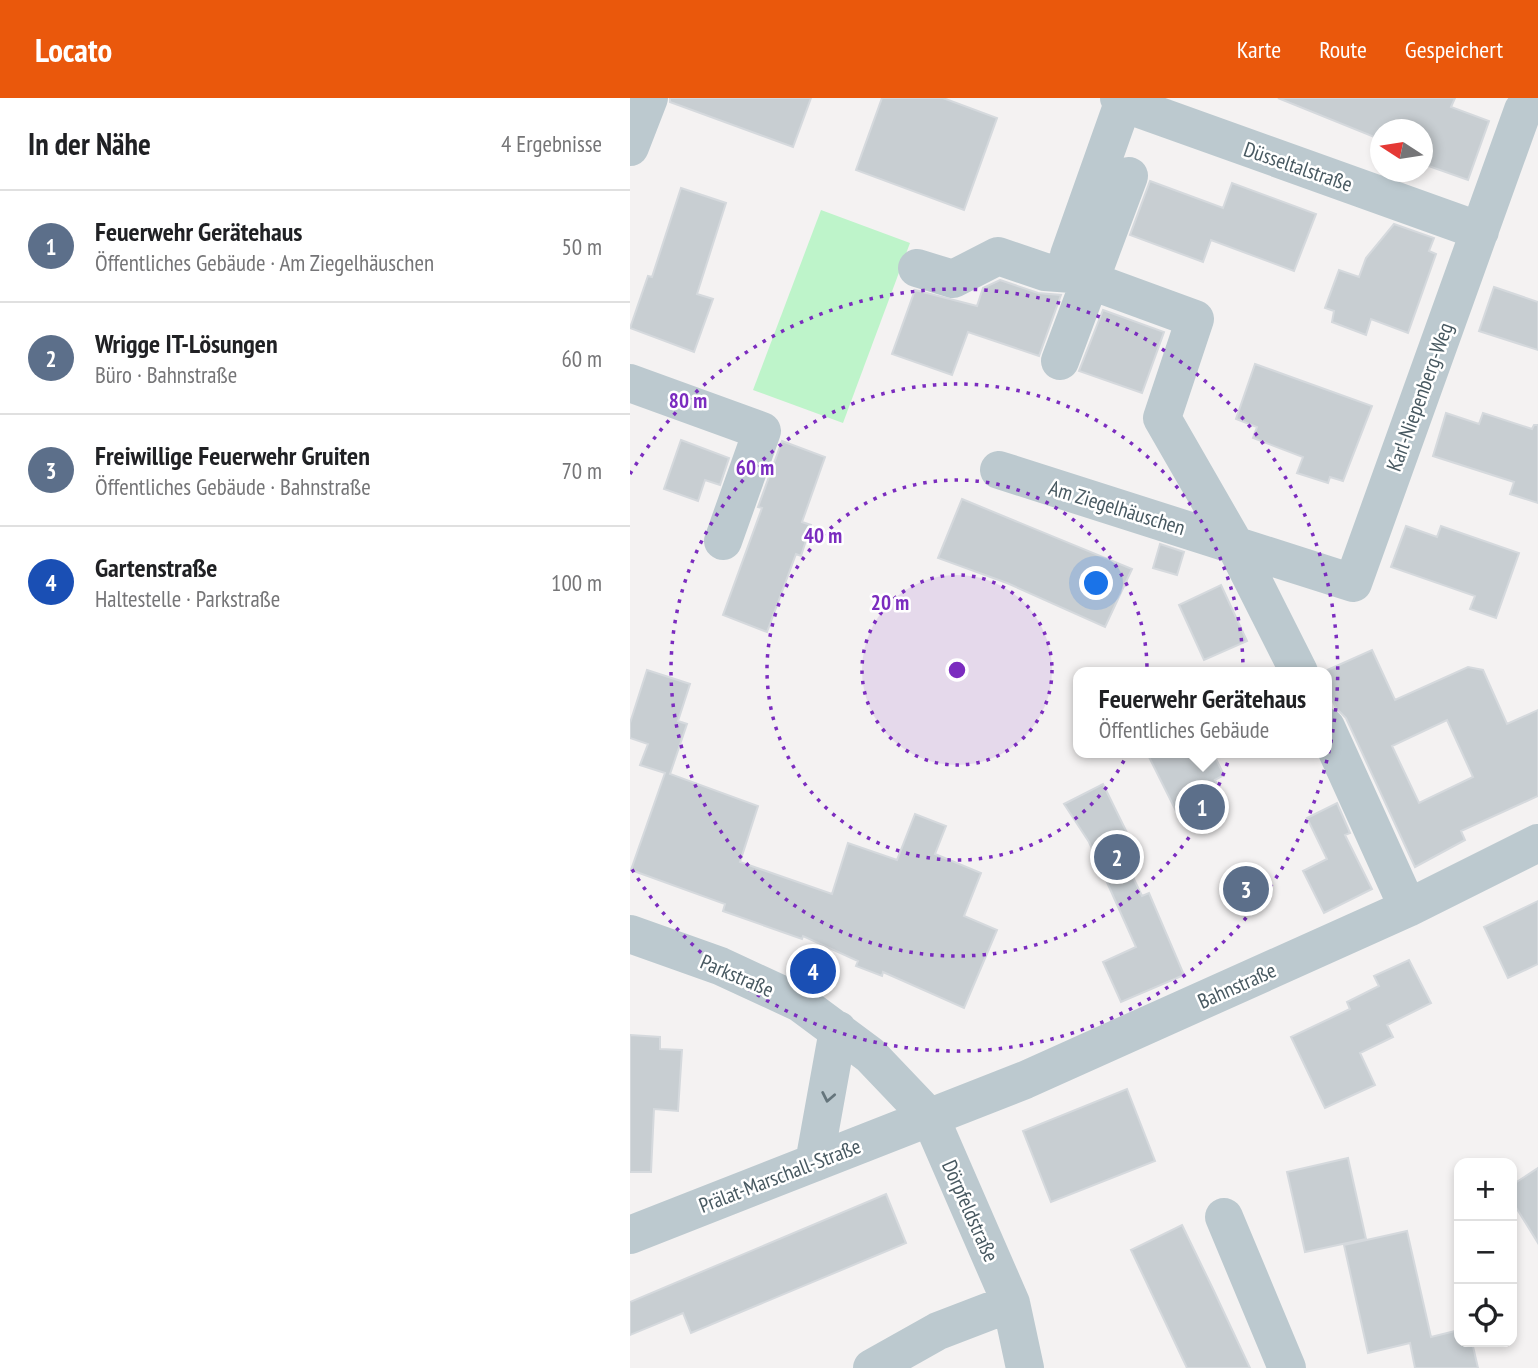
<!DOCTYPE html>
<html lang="de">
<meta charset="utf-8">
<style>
:root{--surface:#fff;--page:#f2f2f2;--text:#202124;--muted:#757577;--line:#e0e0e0;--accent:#ea580c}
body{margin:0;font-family:"PT Sans Narrow",sans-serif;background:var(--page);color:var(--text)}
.controls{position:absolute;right:21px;bottom:21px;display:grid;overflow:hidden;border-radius:14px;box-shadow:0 4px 10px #0003}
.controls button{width:63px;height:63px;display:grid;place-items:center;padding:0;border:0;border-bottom:2px solid var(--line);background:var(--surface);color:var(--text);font:35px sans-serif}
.compass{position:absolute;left:740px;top:21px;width:63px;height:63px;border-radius:50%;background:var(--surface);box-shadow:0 4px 10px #0003;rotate:282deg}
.you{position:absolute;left:467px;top:486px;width:24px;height:24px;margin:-18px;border:5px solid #fff;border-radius:50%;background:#1a73e8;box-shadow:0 0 0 10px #1a73e833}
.badge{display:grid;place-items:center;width:46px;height:46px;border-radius:50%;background:var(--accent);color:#fff;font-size:23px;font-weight:700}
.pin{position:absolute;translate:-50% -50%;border:4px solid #fff;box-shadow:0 2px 7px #0006}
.popup{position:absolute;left:443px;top:569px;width:259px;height:91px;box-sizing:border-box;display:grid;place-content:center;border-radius:14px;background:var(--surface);filter:drop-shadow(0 2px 5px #0005);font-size:23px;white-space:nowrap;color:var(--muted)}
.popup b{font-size:26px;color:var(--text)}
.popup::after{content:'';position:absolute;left:50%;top:100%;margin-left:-14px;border:14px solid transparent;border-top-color:var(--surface)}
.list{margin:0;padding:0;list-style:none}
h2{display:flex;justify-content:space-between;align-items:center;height:91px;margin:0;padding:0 28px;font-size:30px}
h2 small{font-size:23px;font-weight:400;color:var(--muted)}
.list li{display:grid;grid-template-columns:46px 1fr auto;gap:21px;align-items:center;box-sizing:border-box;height:112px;padding:0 28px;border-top:2px solid var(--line)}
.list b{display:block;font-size:26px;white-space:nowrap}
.list p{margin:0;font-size:23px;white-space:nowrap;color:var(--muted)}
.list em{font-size:23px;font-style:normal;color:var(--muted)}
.icon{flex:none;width:38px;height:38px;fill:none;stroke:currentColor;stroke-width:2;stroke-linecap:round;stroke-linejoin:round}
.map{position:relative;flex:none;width:908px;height:1270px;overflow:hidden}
header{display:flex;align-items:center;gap:42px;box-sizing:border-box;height:98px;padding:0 35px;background:var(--accent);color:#fff}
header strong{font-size:33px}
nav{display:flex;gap:38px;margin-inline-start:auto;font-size:24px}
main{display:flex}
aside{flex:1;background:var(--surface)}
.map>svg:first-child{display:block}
.grass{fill:#bef4ca}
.building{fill:#c8ced2;stroke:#d5d9dd;stroke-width:2;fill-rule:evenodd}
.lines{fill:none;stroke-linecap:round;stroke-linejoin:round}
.minor{stroke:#bcc9cf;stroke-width:38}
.oneway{stroke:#65757c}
.ring{fill:none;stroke:#7b2cbf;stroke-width:3.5;stroke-dasharray:3.5 7}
.labels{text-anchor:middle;stroke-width:5;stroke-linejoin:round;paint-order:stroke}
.street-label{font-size:21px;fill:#485961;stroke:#fff}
.centre{fill:#7b2cbf;stroke:#fff;stroke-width:3.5}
.ring-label{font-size:21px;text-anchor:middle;font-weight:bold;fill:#7b2cbf;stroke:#fff;stroke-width:5;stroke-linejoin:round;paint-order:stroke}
</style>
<header>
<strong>Locato</strong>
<nav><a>Karte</a><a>Route</a><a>Gespeichert</a></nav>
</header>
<main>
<aside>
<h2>In der Nähe<small>4 Ergebnisse</small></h2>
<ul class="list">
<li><span class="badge" style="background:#5c6f8a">1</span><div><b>Feuerwehr Gerätehaus</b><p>Öffentliches Gebäude · Am Ziegelhäuschen</p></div><em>50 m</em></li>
<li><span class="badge" style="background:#5c6f8a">2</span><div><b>Wrigge IT-Lösungen</b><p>Büro · Bahnstraße</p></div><em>60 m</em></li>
<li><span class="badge" style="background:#5c6f8a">3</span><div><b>Freiwillige Feuerwehr Gruiten</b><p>Öffentliches Gebäude · Bahnstraße</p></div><em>70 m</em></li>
<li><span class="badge" style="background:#1a4fb4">4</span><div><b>Gartenstraße</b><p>Haltestelle · Parkstraße</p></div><em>100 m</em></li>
</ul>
</aside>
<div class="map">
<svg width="908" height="1270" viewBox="0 0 908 1270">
<rect width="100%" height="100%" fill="#f4f2f2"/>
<path class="grass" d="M191,112L280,145L213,325L123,292Z"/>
<path class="building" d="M40,0H181L163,49L40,4Z
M252,0H313L367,20L334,112L226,72Z
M648,0H825L821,9L859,23L838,82L793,66V32H751V49L744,47L747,40Z
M520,83L593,110L602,85L686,116L664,173L581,142L573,164L500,137Z
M51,90L96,105L67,196L83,201L64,254L0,230L18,178L22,179Z
M764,126L804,140L799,153L806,156L778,235L741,221L736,237L702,224L704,213L695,210L709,172L729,179L736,160Z
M370,182L408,195L431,197L409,258L338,234L322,277L262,256L285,192L347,208L353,190Z
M864,189L908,204V252L849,233Z
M473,212L534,234L512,295L449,273Z
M625,266L742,308L713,383L700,379L698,385L667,375L673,359L623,340L627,329L606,321Z
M816,315L849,326L853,315L902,331L904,327H908V405L880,396L884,384L803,358Z
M51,342L99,360L90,387L75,382L68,403L34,391Z
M152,343L195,359L172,424L181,427L171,458L166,456L137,534L93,517L132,410L128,409Z
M332,401L502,471L475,529L377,485L308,460Z
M776,428L807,439L811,428L889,455L866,520L840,511L845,498L761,469Z
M530,446L554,454L547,477L523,470Z
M591,487L617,543L574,562L549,507Z
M742,552L765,602L838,569L853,572L877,626L908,612V698L831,733L835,742L785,769L716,620L706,610L696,589V574H693ZM817,622L843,679L789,705L762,648Z
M17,572L60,586L48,623L57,626L40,676L128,708L110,764L202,796L218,745L267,762L285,716L316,728L305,756L351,775L334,818L367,832L334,910L253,874L252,878L226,868L228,863L173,838L172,841L93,813L95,806L1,772L35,675L10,667L18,646L0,640V625Z
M517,655H583L594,677L585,682L597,705L553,727Z
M473,686L505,751L492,756L512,798L519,795L554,877L491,904L473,864L506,849L459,744L434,706Z
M707,705L720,735L715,737L742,791L694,815L673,773L697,761L677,720Z
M908,803V866L878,880L854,829Z
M779,862L801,905L757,927L763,939L730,955L745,987L695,1010L661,939L720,911L717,904L749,888L744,878Z
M0,937L30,939V951L52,952L48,1013L24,1011L21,1074H0Z
M497,991L525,1063L421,1104L393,1033Z
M718,1060L736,1141L675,1154L657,1074Z
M908,1070V1145L882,1103V1087Z
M256,1096L276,1145L61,1235L53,1215L0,1237V1204Z
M552,1127L583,1191L620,1270H557L501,1152Z
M777,1133L801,1239L829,1232V1244H842L848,1270H785L780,1245L738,1255L714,1147Z"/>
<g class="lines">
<path class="minor" d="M489,0L493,5L850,133
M493,5L439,157L442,176L565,221L532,320L605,447L669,574
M0,49L19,0
M287,170L323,181L368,158L415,174L442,176
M430,263L499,78
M0,285L132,333L93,443
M369,372L723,485L893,12
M696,629L778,810
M0,836L90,868L170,905L240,957L301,1021L381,1205L395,1270
M184,1065L208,932
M594,1119L657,1270
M0,1137L395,982L778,810L908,745
M242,1270L308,1233L381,1205"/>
</g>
<defs><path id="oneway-chevron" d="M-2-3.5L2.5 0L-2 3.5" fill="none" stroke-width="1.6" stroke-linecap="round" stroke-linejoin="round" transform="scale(1.75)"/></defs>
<use class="oneway" href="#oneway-chevron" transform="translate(198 999) rotate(101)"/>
<circle cx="327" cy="572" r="95" fill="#7b2cbf" fill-opacity=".12"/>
<g class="ring">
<circle cx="327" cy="572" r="95"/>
<circle cx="327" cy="572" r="190"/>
<circle cx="327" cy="572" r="286"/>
<path d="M0 376A381 381 0 1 1 0 768"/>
</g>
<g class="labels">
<g class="street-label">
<text transform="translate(668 69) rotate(19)" y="7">Düsseltalstraße</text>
<text transform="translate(790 299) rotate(-70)" y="7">Karl-Niepenberg-Weg</text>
<text transform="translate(487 410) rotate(17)" y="7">Am Ziegelhäuschen</text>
<text transform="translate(107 878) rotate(23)" y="7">Parkstraße</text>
<text transform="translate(607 888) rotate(-24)" y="7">Bahnstraße</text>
<text transform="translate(150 1078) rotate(-21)" y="7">Prälat-Marschall-Straße</text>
<text transform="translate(340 1113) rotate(66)" y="7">Dörpfeldstraße</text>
</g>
</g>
<circle cx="327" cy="572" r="10" class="centre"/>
<g class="ring-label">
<text x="58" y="310">80 m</text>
<text x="125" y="377">60 m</text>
<text x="193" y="445">40 m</text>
<text x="260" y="512">20 m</text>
</g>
</svg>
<div class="controls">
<button>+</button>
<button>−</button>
<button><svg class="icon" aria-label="locate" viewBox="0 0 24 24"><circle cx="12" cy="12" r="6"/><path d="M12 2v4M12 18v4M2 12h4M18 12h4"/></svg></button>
</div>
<svg class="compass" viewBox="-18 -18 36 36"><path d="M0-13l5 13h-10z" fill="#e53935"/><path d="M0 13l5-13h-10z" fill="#757577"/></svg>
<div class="you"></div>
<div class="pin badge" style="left:572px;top:709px;background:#5c6f8a">1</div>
<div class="popup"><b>Feuerwehr Gerätehaus</b>Öffentliches Gebäude</div>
<div class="pin badge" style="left:487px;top:759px;background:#5c6f8a">2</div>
<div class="pin badge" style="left:616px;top:791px;background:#5c6f8a">3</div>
<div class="pin badge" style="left:183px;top:873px;background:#1a4fb4">4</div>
</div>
</main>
